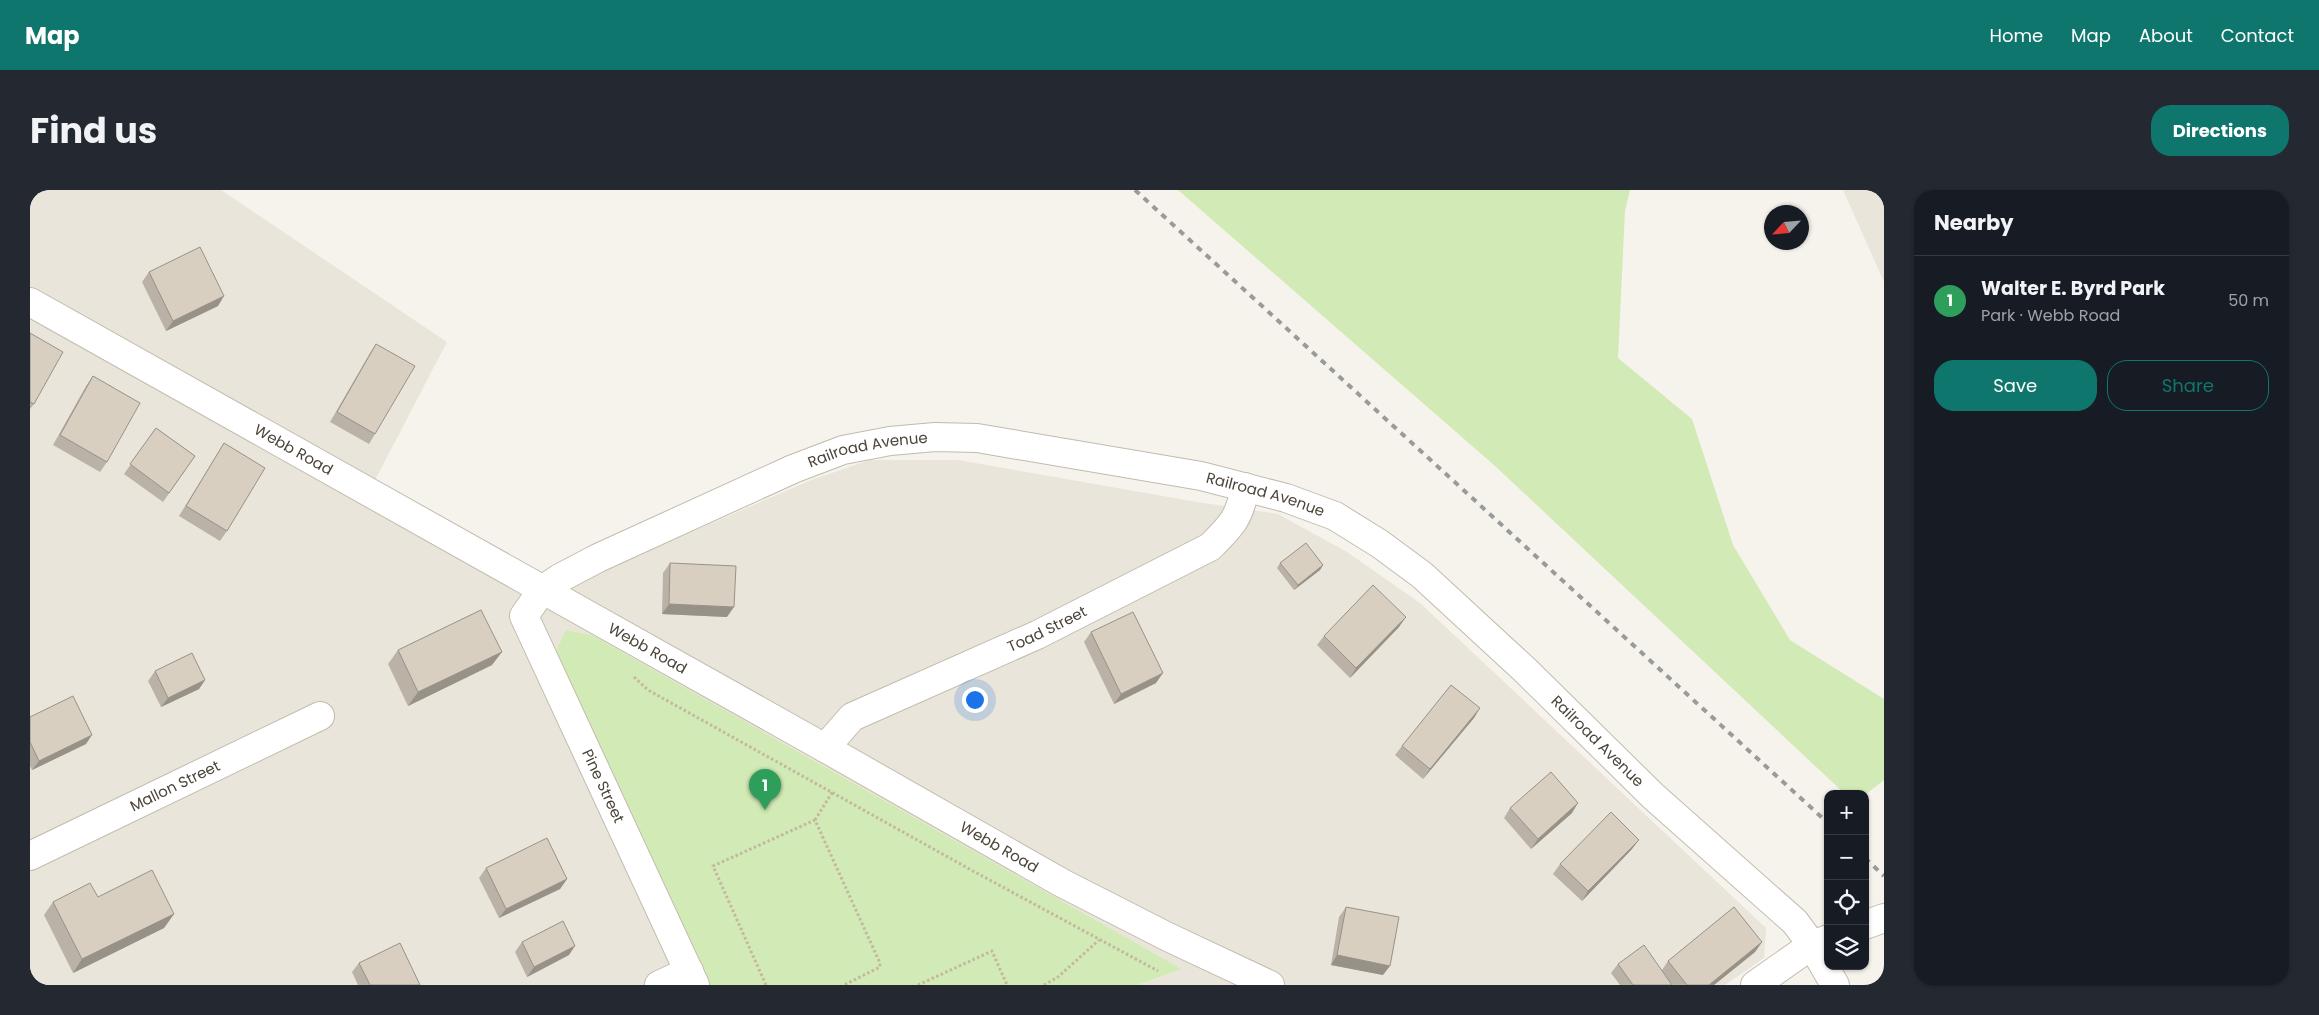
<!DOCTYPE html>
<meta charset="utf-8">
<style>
:root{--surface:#171b24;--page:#242831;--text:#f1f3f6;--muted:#9ea1a6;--line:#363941;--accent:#0f766e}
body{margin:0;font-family:Poppins,sans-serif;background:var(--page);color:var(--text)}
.controls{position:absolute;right:15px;bottom:15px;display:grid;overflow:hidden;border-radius:10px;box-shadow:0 1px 4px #0004}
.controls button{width:45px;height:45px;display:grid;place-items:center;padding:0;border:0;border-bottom:1px solid var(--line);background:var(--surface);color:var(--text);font:25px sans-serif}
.compass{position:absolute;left:1734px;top:15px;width:45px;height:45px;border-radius:50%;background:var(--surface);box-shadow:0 1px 4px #0004;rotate:244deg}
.you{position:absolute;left:944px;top:509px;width:18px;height:18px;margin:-12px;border:4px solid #fff;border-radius:50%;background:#1a73e8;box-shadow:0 0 0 8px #1a73e833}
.badge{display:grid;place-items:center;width:32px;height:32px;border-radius:50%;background:var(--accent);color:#fff;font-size:16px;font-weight:700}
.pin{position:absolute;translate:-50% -41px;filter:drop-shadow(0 1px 2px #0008)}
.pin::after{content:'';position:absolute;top:26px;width:18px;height:15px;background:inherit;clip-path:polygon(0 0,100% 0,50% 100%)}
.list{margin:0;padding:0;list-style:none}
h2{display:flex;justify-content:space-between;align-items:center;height:65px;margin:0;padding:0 20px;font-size:21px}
h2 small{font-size:16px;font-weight:400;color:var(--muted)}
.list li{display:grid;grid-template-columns:32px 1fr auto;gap:15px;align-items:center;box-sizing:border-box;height:90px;padding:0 20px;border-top:1px solid var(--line)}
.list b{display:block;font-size:19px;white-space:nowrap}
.list p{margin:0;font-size:16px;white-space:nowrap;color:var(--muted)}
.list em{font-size:16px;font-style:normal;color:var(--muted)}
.actions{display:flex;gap:10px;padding:15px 20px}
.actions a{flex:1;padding:11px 0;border:1px solid var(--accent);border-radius:20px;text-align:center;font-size:18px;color:var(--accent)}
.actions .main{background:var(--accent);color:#fff}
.icon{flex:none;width:28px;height:28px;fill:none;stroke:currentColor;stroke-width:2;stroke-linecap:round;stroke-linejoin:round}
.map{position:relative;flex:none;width:1854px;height:795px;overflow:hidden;border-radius:20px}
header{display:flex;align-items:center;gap:30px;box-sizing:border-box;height:70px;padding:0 25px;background:var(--accent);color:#fff}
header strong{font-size:24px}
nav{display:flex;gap:28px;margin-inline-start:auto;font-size:18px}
.intro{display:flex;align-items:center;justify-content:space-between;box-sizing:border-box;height:120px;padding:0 30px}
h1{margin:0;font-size:35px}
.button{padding:12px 22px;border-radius:20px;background:var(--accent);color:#fff;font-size:18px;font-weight:700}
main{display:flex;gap:30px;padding:0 30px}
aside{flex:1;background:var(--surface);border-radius:20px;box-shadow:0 1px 4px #0004}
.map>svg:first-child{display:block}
.residential{fill:#eae5da}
.green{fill:#d2eab5}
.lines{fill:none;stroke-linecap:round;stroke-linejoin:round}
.minor-casing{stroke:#c2bbae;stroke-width:30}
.path{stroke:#c4b79f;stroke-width:3;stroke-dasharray:2.5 2.5;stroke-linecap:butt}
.minor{stroke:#fff;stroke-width:28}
.rail{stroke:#9a9a9a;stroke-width:4;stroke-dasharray:6 6;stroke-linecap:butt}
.wall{fill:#bab2a6}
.shaded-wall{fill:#979187}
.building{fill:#d8cfc1;stroke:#979187}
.labels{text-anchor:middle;stroke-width:4;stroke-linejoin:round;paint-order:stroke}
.street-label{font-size:15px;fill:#4b4439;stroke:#fff}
</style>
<header>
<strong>Map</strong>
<nav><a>Home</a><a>Map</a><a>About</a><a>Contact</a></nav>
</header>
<div class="intro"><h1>Find us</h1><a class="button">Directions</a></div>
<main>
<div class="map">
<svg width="1854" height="795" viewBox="0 0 1854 795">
<rect width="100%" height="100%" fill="#f6f3ec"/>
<path class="residential" d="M0,0H191L417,152L343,294L486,377L549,391L781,290L840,270H928L1167,312L1248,324L1317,362L1390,413L1736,738L1734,768L1695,795H1107L1152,779L562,445L536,440L526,462L679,795H0Z
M1813,0H1854V92Z"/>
<path class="green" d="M1148,0H1600L1595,21L1588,168L1662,229L1703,355L1760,450L1854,509V590L1835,605L1815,604L1464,275Z
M536,440L562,445L1152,779L1107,795H679L526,461Z"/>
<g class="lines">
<defs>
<g id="minor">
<path id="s1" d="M0,112L795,558L1032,693L1138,747L1240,795"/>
<path id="s2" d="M795,558L822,527L1007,445L1180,357C1201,336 1210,328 1215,297"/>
<path id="s3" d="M0,666L290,526"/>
<path d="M1835,735L1854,728"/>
<path d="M629,795L659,781"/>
<path id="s4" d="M665,795L494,426L512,400L530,388L568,368L763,279L813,260L860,251L905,247L947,248L1171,286L1256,308L1305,326L1350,354L1392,385L1495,480L1623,606L1765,732L1782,755L1805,795"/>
<path d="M1725,795L1782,755L1798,749"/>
</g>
</defs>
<use href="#minor" class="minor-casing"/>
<path class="path" d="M604,487L618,500L943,681L1128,781
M785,630L803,601
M736,795L683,676L785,630L850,773V777L814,795
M888,795L962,761L977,795
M1014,795L1028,787L1069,750"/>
<use href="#minor" class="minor"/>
<path class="rail" d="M1105,0L1798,633
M1835,668L1854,686"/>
</g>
<path class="wall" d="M119,82L188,116L136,141L112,92Z
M0,143L4,214L0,219Z
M346,154L345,244L339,254L300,232L340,163Z
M63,186L77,272L70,282L23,255L56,196Z
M126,238L165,266L133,312L94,284Z
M194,253L197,341L190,351L149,326L188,263Z
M640,373L697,427L632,424L633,383Z
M1250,373L1293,375L1290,380L1264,400L1247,378Z
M1369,437L1320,488L1287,455L1294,446Z
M1061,442L1126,493L1084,514L1054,452Z
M368,460L462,475L378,516L358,474Z
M125,481L175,490L169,499L131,517L118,491Z
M0,527L56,554L2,580L0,576Z
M1444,528L1393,589L1365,565L1372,556Z
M1480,618L1542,623L1501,659L1474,628Z
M1602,659L1552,711L1523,684L1530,674Z
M456,678L537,689L530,699L469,728L449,688Z
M68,707L144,724L134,738L43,783L14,725L23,712Z
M1316,717L1353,785L1301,775L1309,727Z
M492,752L539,765L497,787L485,762Z
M1732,752L1725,762L1684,795H1590L1581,783L1588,774L1632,780L1638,771Z
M329,773L390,795H328L322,782Z"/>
<path class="shaded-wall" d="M194,106L188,116L136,141L143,131Z
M1293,375L1290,380L1264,400L1268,395Z
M639,414L704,417L697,427L632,424Z
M1376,427L1369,437L1320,488L1326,478Z
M472,462L462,475L378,516L388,502Z
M1133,483L1126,493L1084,514L1091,504Z
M175,490L169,499L131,517L138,508Z
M1450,518L1444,528L1393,589L1400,579Z
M62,545L56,554L2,580L9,571Z
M1548,613L1542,623L1501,659L1508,649Z
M1609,650L1602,659L1552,711L1558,701Z
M537,689L530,699L469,728L476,719Z
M144,724L134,738L43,783L52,769Z
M1732,752L1725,762L1684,795H1679Z
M545,756L539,765L497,787L504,777Z
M1307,765L1360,776L1353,785L1301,775Z"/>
<path class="building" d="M170,57L194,106L143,131L119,82Z
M0,143L33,162L4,214L0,212Z
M346,154L385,176L345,244L307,222Z
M63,186L110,213L77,272L30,245Z
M126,238L165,266L139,303L100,274Z
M194,253L235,278L197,341L156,316Z
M1276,353L1293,375L1268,395L1250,373Z
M640,373L706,376L704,417L639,414Z
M1343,395L1376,427L1326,478L1294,446Z
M451,420L472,462L388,502L368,460Z
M1103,422L1133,483L1091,504L1061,442Z
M162,463L175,490L138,508L125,481Z
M1421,495L1450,518L1400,579L1372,556Z
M43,506L62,545L9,571L0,552V527Z
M1521,582L1548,613L1508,649L1480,618Z
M1581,622L1609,650L1558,701L1530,674Z
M517,648L537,689L476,719L456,678Z
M122,680L144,724L52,769L23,712L60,693L68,707Z
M1316,717L1369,727L1360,776L1307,765Z
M1704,717L1732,752L1679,795H1657L1638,771Z
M533,731L545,756L504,777L492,752Z
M370,753L390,795H340L329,773Z
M1614,755L1642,795H1603L1588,774Z"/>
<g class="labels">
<g class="street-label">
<text dy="5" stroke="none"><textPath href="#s1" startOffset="302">Webb Road</textPath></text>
<text dy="5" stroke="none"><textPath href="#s4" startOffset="795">Railroad Avenue</textPath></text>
<text dy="5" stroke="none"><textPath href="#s4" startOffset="1200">Railroad Avenue</textPath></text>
<text dy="5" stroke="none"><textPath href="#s2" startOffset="255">Toad Street</textPath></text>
<text dy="5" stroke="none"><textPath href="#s1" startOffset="708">Webb Road</textPath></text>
<text dy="5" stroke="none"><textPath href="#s4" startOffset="1620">Railroad Avenue</textPath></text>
<text dy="5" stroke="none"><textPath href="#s3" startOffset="161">Mallon Street</textPath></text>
<text transform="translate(573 596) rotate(65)" y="5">Pine Street</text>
<text dy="5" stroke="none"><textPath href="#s1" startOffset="1112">Webb Road</textPath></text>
</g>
</g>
</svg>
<div class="controls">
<button>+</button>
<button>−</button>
<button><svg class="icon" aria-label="locate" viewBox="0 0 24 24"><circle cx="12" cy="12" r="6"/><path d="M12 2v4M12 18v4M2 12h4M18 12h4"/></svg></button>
<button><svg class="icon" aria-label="layers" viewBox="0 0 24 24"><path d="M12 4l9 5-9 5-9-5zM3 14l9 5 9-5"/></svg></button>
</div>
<svg class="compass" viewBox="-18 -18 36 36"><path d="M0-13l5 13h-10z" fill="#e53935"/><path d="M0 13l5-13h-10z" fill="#9ea1a6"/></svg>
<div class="you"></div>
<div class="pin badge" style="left:735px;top:620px;background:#2e9e5b">1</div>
</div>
<aside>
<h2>Nearby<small></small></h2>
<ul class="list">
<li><span class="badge" style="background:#2e9e5b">1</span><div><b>Walter E. Byrd Park</b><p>Park · Webb Road</p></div><em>50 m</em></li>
</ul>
<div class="actions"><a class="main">Save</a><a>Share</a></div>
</aside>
</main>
